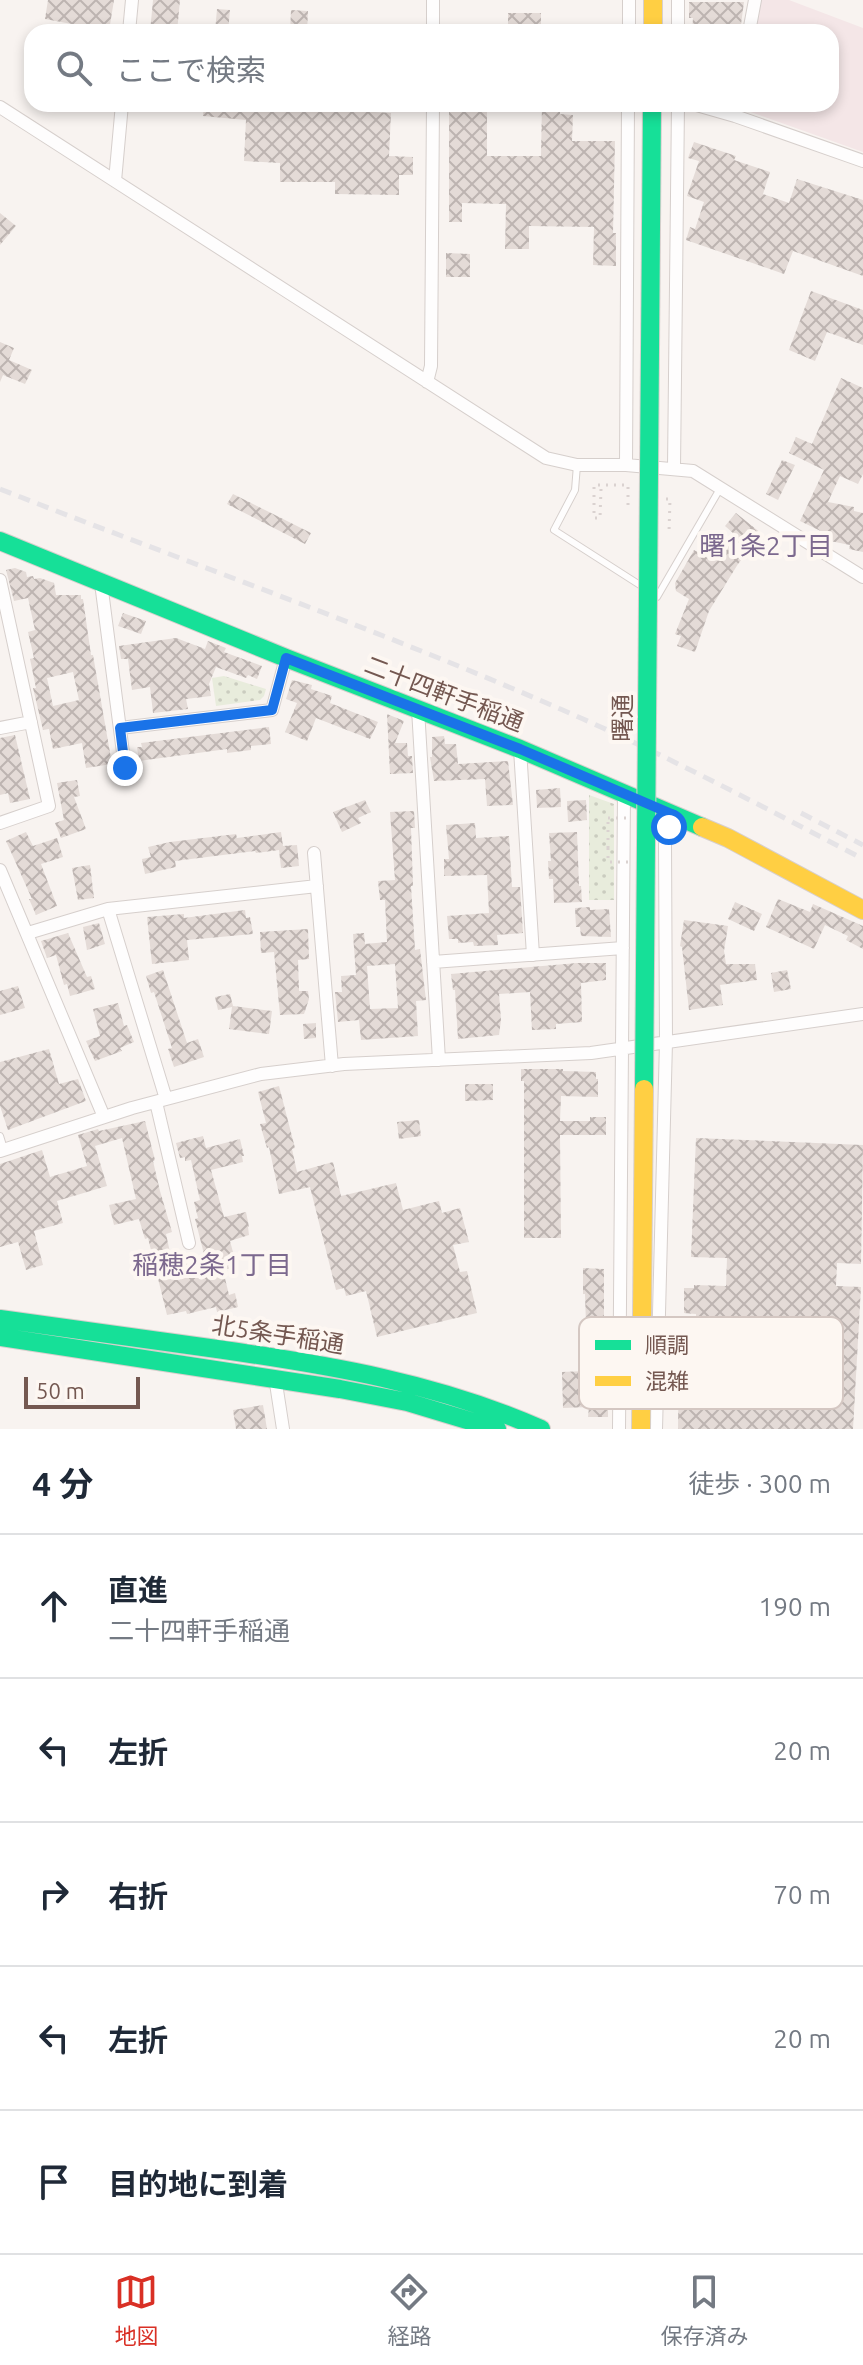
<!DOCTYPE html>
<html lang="ja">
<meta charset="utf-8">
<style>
:root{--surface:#fff;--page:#f2f2f3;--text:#1f2937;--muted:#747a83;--line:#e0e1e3;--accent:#d93025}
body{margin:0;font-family:Ubuntu,"Noto Sans JP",sans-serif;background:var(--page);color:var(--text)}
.scale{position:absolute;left:24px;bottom:20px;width:116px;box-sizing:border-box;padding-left:8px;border:4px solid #745851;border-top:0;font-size:22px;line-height:28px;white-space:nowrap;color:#745851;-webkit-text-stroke:6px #fdf7f2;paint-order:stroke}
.stop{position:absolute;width:24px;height:24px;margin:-18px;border:6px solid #1a73e8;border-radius:50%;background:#fff}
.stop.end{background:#1a73e8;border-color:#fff;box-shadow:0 2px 8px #0008}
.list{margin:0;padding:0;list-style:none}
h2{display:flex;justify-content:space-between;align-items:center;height:104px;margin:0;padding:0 32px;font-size:34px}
h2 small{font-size:26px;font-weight:400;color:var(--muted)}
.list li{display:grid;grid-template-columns:52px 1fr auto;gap:24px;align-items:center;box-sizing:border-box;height:144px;padding:0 32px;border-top:2px solid var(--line)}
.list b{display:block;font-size:30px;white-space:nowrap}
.list p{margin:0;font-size:26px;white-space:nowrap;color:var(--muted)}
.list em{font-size:26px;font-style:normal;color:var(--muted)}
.icon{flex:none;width:44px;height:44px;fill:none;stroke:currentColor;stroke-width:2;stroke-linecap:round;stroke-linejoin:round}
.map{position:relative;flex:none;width:863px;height:1429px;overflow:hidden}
.search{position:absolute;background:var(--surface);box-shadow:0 4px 12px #0003;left:24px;right:24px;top:24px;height:88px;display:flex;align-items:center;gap:20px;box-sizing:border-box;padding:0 28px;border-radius:24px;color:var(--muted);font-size:30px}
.sheet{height:824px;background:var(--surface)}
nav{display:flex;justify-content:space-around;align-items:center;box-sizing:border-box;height:112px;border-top:2px solid var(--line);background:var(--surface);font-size:22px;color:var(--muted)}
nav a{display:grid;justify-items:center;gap:4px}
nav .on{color:var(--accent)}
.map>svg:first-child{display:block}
.medical{fill:#f4e6e7}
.green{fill:url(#green-dots)}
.building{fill:url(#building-cross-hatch);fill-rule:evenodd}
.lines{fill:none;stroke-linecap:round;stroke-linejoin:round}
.lane-casing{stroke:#d6cfcc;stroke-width:8}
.street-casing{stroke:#d6cfcc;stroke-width:14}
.fast-casing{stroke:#d7cfcc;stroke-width:20}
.slow-casing{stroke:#d7cfcc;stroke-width:20}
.path{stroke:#dad2d0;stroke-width:3;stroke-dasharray:2 6;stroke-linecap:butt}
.lane{stroke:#fefdfd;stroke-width:6}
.street{stroke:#fefdfd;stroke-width:12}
.fast{stroke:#16e098;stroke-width:18}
.slow{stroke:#ffcf43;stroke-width:18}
.rail{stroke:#e5e3e6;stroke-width:5;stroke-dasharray:12 8;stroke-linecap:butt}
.fast-bridge-casing{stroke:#d7cfcc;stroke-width:20;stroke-linecap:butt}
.slow-bridge-casing{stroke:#d7cfcc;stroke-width:20;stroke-linecap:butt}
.path-bridge{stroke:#dad2d0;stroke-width:3;stroke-dasharray:2 6;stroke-linecap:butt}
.fast-bridge{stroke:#16e098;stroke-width:18}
.slow-bridge{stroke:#ffcf43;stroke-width:18}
.route{stroke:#1a73e8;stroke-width:10}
.labels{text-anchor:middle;stroke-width:8;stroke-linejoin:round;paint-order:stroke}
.street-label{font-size:24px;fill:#745851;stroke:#fdf7f2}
.neighbourhood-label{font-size:26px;fill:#7c698e;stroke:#fdf7f2}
.key{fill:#fdf7f2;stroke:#d4c7c2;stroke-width:2}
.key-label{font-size:22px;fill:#745851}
</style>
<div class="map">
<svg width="863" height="1429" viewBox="0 0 863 1429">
<defs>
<pattern id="green-dots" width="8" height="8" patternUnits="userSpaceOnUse" patternTransform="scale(2)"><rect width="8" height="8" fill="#e8ecdc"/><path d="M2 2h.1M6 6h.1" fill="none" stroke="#caccbf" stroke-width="1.8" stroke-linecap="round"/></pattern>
<pattern id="building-cross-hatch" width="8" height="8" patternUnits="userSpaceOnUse" patternTransform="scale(2)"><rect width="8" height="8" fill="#e4dbd7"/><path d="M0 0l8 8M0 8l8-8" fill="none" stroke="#bdb4b1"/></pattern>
</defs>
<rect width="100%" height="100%" fill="#f8f3f0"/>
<path class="medical" d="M760,0H789L863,28V152L745,110L746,104H831V32H755Z"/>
<path class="green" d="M224,676L266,689L264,696L260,700L216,706L212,678Z
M589,795L614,804V900H589Z"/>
<path class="building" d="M48,0H114L109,31L45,19Z
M153,0H180L177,32H150Z
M689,2H744L740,32H692L693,18H689Z
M217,9L230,10L228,32H215Z
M291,10L308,11L307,32H290Z
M508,13H541V32L508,31Z
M204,104H359V111L391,113L389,156L413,157V175H399V195L335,194V182H280V163L244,161L246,120L203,116Z
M449,104H487V156H541L542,104H560V114L573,115L572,141H615L613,233H616V266L593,265L594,227L529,226V249H505L506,204L462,203V222H449Z
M694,142L736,156L734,160L770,172L763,194L789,203L797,179L863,200V276L793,251L784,274L686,240L690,227L695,229L704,202L687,196L699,161L688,158Z
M0,213L16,226L0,245Z
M446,253L470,254V277H446Z
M811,291L863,310V345L827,332L815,361L789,350Z
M0,342L14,348L9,360L32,370L25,384L3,375L0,382Z
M841,378L863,388V474L858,484L840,476L828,502L854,507V511L863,513V552L849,549L850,545L830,541L831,536L800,521L824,470L789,453L796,437L812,444Z
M782,460L795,465L778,500L766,494Z
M233,494L311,533L305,544L227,504Z
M736,513L762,534L738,564L709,611L695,652L677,646L681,636L675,634L689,599L676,591L675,583L694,550L711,560L733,533L725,526Z
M15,568L26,572L27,577L33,576L34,579L40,578L54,583L56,595H81V599H83L91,655H93L112,764L86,768L82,743L53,749L49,729L43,730L33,688H36L30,659L34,658L28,632L35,630L28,598L14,601L6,570ZM73,672L79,700L53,706L47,678Z
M123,613L146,621L141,634L118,626Z
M176,638L205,649L208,641L226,648L224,652L262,666L257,679L248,675L246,678L216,667L209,684L211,696L186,699L188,709L153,713L150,687L132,690L128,659H121L119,646Z
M292,680L312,685L311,689L332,696L330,703L378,722L370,739L316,718L307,741L285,732L297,703L286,699Z
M387,714L404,721L395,743H407L408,756H412L413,773L390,774Z
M269,727L271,744L251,746V750L227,753V749L139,761L137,747H142L141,743Z
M15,735L30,799L10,803L8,793L0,795V738Z
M444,736L445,744H456L458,764L508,761L513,805L487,806L485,779L434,781L430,757H432V737Z
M77,780L80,796L74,797L86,829L61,838L55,823L64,820L57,783Z
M560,788L561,807L537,808L536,790Z
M365,800L371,812L358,818L361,823L342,832L333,812Z
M586,800L587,820L568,822L567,801Z
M414,811L415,828H411L413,886H411L415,950L420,949L426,1000L416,1001L418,1036L361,1040L359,1020L338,1022L335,992H342L341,976L356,975L353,934L364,933L365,944L387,942L385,900H380L378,881L395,880L390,812ZM395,964L398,1008L370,1009L367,966Z
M475,823L476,838L509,836L512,887H520L523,933L497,935L498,945L474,946L473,942L458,943V939H449L447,916L489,913L487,875L444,876V859H449L446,825Z
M26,832L33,846L57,838L63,857L41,864L57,906L36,915L29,899H32L6,841Z
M281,832L283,846L297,845L299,866L281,868L279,850L256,853L255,851L175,861L176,867L145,874L142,859L151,857L148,847L170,842L236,834L237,838Z
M577,832L579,886H581L582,902L554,903L553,879H549L548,861H551L549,833Z
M90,865L94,898L78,900L72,868Z
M778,899L810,912L813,904L863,926V949L846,940L848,936L825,925L814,949L766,927Z
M735,902L762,914L754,931L728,919Z
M590,907V910L609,909L611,937L581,936L580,927H576L575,908Z
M245,910L246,918L250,917L253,934L187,940L189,960L152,964L147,917L184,914V918Z
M684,920L728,926L724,951L726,964H755L757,980L720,985L723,1005L689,1010L682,947L680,946Z
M99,923L105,944L87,950L83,927Z
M308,929L309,959L298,960L299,991H308L309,999L304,1014L280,1015L274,952L261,953L260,932Z
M68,933L87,977L91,976L95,989L70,996L67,984L64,985L56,955L47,958L41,941Z
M577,963H606V980L581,983L582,1022L556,1024V1029L532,1030L530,992L499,994L501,1020L499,1035L458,1039L455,990H453L451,974Z
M163,970L187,1043L198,1039L204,1057L174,1067L168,1049L172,1048L154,992L151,993L146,976Z
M787,970L791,989L774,992L771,973Z
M18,986L25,1008L0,1015V991Z
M230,994L233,1006L272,1011L269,1034L229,1029L232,1007L218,1010L215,997Z
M118,1003L124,1026L127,1025L134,1042L120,1048L122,1051L95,1061L86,1041L100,1036L93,1009Z
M316,1023V1038L304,1039L303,1024Z
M49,1049L59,1084L78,1079L86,1101L8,1130L0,1106V1062Z
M521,1069H563V1071L596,1072V1079H598V1097L561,1096L560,1121H590V1117H606V1135H560L561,1238H524V1081H521Z
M465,1084H493V1100L465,1101Z
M279,1086L295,1148L292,1149L297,1172L333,1162L341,1196L396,1183L403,1210L439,1201L442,1213L460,1208L469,1242L453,1245L460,1272L467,1271L477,1313L377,1337L366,1291L346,1296L344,1288L336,1290L310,1187L279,1194L269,1147L267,1148L260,1124L266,1123L258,1092Z
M419,1120L421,1136L399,1139L397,1122Z
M145,1121L155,1160L153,1161L160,1191L172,1232L166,1234L173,1266L205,1258L195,1219L198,1218L194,1202L200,1200L191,1160L185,1161V1157L180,1158L176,1143L203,1136L206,1148L240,1139L244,1156H242L243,1162L211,1170L224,1217L246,1212L249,1227H248L249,1235L230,1241L237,1267L223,1270L229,1295L235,1293L238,1307L217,1312L216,1307L187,1314L186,1311L167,1315L148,1238L145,1239L139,1219L114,1225L109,1205L136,1199L122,1138L95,1146L107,1186L57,1201L63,1223L34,1231L43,1265L26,1270L18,1242L0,1247V1164L42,1150L50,1177L87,1166L78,1135L98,1129L99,1131Z
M696,1138L863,1145L861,1264L837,1263L836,1286L861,1287L853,1429H678L679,1356L722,1357L724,1317L696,1316V1314L684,1313V1288H694V1285L726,1286L727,1258L691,1257Z
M583,1268L604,1269V1365L606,1401H608V1417H588L589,1407L563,1408L562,1372L585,1371L586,1325L585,1294H583Z
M263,1405L267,1429H236L233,1410Z"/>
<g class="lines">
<defs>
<path id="lane" d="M577,465L575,490L554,530L643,587
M652,593L657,597L721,487
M0,1136L4,1149"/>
<path id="street" d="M129,32L132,0
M433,32V0
M629,32V0
M678,32V0
M749,32L755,0
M693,104L735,116L863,161
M0,107L546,458L577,465H626L693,471L863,577
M115,181L122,104
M427,382L431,366L433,104
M626,465L628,104
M674,468L678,104
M0,580L49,806L0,823
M101,583L125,768
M418,709L439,1060
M0,728L31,722
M120,728L272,710L286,658
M520,749L533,955
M314,853L332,1066
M0,870L104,1117
M108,909L166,1099
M28,933L108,909L317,886
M433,962L623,948
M156,1102L189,1243
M0,1151L132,1108L261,1074L344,1064L591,1053L863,1014
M275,1377L283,1429
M619,1429L624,793
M656,1429L666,1042L665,844L669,827L674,815"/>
<path id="fast" d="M0,541L286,658L520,749L702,827
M0,1319C72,1329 145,1339 217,1349C329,1365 437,1383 541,1429
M0,1337L340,1389L407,1402L497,1429"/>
<path id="slow" d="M653,0V32
M702,827L728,838L863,910"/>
</defs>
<use href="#lane" class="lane-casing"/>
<use href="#street" class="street-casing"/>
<use href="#fast" class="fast-casing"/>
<use href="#slow" class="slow-casing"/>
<path class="path" d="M601,489L600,518H594V485H628V510
M666,499H670L669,532
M608,848V818"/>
<use href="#lane" class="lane"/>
<use href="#street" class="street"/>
<use href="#fast" class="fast"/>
<use href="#slow" class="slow"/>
<path class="rail" d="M0,489C201,568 406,639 603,728C692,769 777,814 863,859
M801,813L863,845"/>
<defs>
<path id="fast-bridge" d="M644,1089L652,104"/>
<path id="slow-bridge" d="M641,1429L644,1089"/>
</defs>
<use href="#fast-bridge" class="fast-bridge-casing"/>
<use href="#slow-bridge" class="slow-bridge-casing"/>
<path class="path-bridge" d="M608,818H628
M663,837L673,843
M608,848V862H630"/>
<use href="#fast-bridge" class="fast-bridge"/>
<use href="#slow-bridge" class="slow-bridge"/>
</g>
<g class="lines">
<path class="route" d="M125,768L120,728L272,710L286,658L520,749L674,815L669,827"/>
</g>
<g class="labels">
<g class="street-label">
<text transform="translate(444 694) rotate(21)" y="8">二十四軒手稲通</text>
<text transform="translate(623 718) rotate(-90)" y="8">曙通</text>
<text transform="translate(278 1335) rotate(9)" y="8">北5条手稲通</text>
</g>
<g class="neighbourhood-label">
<text x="766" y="555">曙1条2丁目</text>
<text x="212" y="1274">稲穂2条1丁目</text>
</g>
</g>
<rect x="579" y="1317" width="264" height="92" rx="12" class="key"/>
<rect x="595" y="1340" width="36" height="10" fill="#16e098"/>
<rect x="595" y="1376" width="36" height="10" fill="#ffcf43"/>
<g class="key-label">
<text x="645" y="1353">順調</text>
<text x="645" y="1389">混雑</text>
</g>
</svg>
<div class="scale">50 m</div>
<div class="stop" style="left:669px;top:827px"></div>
<div class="stop end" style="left:125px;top:768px"></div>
<div class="search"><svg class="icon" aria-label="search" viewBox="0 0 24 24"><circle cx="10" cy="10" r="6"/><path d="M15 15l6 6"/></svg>ここで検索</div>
</div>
<section class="sheet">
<h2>4 分<small>徒歩 · 300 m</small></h2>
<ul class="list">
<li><svg class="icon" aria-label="ahead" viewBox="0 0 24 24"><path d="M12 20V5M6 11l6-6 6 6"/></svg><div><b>直進</b><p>二十四軒手稲通</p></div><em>190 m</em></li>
<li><svg class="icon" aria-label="left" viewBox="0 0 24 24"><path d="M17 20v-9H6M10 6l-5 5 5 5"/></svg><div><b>左折</b></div><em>20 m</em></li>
<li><svg class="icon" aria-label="right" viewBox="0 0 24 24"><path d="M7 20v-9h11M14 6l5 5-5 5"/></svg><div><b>右折</b></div><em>70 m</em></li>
<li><svg class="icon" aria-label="left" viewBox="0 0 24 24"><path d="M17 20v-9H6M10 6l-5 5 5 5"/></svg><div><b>左折</b></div><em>20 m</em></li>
<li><svg class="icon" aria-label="arrive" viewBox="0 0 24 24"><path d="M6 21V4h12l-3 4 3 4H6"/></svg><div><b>目的地に到着</b></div></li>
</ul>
</section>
<nav>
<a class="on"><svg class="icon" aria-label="map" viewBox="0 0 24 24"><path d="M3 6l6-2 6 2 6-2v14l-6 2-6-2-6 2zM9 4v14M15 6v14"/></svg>地図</a>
<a><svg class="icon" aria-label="directions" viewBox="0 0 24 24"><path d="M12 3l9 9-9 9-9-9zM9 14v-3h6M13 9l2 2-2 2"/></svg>経路</a>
<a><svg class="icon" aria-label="saved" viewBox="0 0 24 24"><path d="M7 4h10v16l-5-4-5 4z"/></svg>保存済み</a>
</nav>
